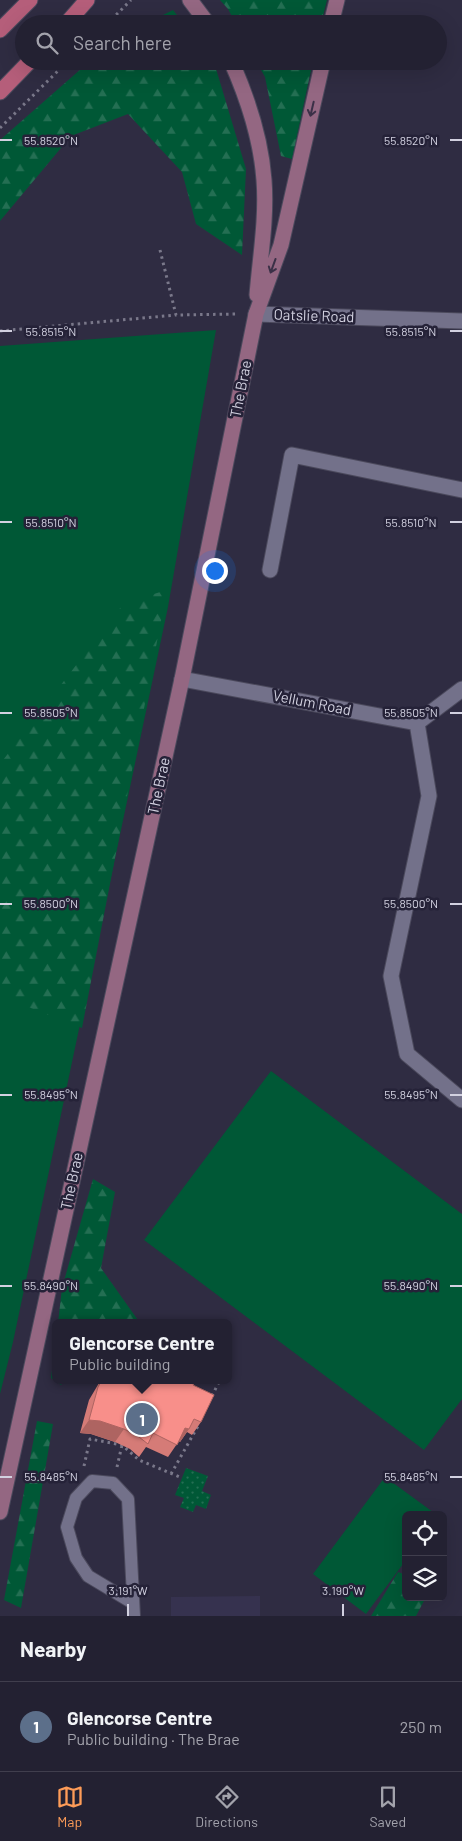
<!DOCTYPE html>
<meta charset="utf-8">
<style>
:root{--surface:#232132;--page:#2b293a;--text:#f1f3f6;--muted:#a3a3ac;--line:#403e4d;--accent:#fe9c58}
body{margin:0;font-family:Barlow,sans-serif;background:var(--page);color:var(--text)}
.controls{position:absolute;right:15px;bottom:15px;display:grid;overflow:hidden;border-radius:8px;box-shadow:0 5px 20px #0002}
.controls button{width:45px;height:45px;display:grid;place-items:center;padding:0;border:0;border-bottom:1px solid var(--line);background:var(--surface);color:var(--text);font:25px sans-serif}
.you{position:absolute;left:214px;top:570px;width:18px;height:18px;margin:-12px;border:4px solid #fff;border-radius:50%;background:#1a73e8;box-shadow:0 0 0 8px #1a73e833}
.badge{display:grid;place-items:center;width:32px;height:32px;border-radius:50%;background:var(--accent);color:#fff;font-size:16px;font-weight:700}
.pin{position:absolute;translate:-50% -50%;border:2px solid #fff;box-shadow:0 1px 5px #0006}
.popup{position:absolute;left:52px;top:1319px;width:180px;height:65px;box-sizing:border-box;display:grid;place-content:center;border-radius:8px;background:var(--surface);filter:drop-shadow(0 1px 4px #0005);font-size:16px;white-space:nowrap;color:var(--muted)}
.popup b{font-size:19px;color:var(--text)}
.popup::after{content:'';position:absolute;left:50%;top:100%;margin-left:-10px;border:10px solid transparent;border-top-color:var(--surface)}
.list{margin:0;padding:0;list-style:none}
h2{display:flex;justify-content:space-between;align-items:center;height:65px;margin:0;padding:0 20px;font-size:21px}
h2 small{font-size:16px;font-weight:400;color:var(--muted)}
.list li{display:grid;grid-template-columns:32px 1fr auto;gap:15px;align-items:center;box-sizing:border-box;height:90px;padding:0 20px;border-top:1px solid var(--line)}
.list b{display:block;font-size:19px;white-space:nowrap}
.list p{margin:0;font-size:16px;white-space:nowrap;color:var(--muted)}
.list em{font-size:16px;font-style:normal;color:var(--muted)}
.icon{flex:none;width:28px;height:28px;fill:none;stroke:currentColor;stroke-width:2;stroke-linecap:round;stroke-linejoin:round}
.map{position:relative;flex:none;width:462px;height:1616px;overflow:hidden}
.search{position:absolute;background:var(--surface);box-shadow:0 5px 20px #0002;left:15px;right:15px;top:15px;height:55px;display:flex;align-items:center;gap:12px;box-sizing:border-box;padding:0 18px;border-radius:28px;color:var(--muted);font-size:19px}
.sheet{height:155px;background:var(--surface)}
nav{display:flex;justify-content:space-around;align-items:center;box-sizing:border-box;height:70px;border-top:1px solid var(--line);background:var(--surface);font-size:14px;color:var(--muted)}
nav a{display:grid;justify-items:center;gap:2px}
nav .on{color:var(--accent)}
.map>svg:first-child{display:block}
.built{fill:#36324f}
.grass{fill:#005836}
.forest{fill:url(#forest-firs)}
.park{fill:url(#park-dots)}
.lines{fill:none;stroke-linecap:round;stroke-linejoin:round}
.service-casing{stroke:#4b495c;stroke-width:14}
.minor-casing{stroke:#4b495c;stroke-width:17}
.tertiary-casing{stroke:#4b495c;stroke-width:17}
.secondary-casing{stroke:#4b495c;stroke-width:17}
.primary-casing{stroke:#4b495c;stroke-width:17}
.path{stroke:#7a788a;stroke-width:3;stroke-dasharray:2.5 4;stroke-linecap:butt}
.service{stroke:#73718a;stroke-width:12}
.minor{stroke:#73718a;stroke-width:15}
.tertiary{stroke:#73718a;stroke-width:15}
.secondary{stroke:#946782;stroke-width:15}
.primary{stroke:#b55e7a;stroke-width:15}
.wall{fill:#d57b77}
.shaded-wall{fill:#ae6461}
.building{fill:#f88f8a;stroke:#ae6461}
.oneway{stroke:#3b3047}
.ticks{fill:none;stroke:#d2d1e0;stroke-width:2}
.labels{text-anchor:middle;stroke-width:5;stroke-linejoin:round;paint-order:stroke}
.street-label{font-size:15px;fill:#d2d1e0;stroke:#252238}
.ticks-label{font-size:12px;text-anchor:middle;fill:#d2d1e0;stroke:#252238;stroke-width:5;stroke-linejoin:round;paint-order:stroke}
</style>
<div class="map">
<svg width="462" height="1616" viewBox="0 0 462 1616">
<defs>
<pattern id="forest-firs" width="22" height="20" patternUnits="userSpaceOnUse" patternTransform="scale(1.25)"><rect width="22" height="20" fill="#005836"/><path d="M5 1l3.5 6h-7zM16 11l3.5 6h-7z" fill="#246f53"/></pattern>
<pattern id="park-dots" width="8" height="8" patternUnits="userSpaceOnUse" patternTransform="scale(1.25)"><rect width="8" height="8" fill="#005836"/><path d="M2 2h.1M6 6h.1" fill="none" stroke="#246f53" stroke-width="1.8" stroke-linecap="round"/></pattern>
</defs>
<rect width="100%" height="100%" fill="#2f2c42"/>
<path class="built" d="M260,1596V1616H171V1597Z"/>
<path class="grass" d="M216,330L168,607L13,1342L0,1394V346Z
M271,1071L462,1214V1399L424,1450L144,1240Z
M385,1477L437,1515H406V1560L366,1614L313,1574Z"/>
<path class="forest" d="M220,0H327L321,24H236L228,9Z
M173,10L184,24H145Z
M90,61L214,62L246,169L242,255L196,224L182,172L128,114L71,136L0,221V140Z
M256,61H313L292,159L281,156L265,77Z
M167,590L82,1028L0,996V764L124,603Z
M93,1179L115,1192L101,1268L140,1323H58L62,1288Z
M56,1339V1380H65L61,1385L51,1378Z
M37,1421L53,1424L21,1608L4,1600Z
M398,1572L406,1575V1597H426L416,1616H371Z"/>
<path class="park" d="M186,1468L208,1476L202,1491L211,1495L206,1509L196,1505L193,1512L180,1507L184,1498L175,1495Z"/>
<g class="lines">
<defs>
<path id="service" d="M133,1603L88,1576L76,1558L67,1527L76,1498L92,1481L113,1483L128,1499L134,1616"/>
<path id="minor" d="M270,570L292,455L462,490
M182,679L417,723L462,689
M417,723L429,796L391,976L407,1054L462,1100"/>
<path id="tertiary" d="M256,314L462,321"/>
<path id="secondary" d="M190,0L208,24
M331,24L337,0
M231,61C248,99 261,138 264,180C267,218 260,258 257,295
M0,1512L182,679L256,314L281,245L323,61"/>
<path id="primary" d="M66,24L87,0
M0,30L30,0
M0,92L30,61"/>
</defs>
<use href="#service" class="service-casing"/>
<use href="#minor" class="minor-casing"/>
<use href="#tertiary" class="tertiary-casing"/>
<use href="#secondary" class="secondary-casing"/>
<use href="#primary" class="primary-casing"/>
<path class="path" d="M107,24L131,0
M0,128L68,61
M160,250L176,315L237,314
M0,331L176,315
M212,1396L220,1380
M84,1466L90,1439L122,1445L139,1460L182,1478
M117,1467L122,1445
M171,1474L198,1426"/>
<use href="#service" class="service"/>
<use href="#minor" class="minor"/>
<use href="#tertiary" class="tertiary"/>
<use href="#secondary" class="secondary"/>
<use href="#primary" class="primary"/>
</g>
<path class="wall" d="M92,1380H193L201,1422L192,1435L187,1432L180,1442L179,1441L168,1457L146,1447L139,1457L130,1449L115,1442L91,1434L80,1433L89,1400L99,1383Z"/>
<path class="shaded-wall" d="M92,1380H101L99,1383Z
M89,1420L100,1421L124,1429L115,1442L91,1434L80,1433Z
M185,1428L189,1429L180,1442L176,1440Z"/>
<path class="building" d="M102,1380H193L195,1381L193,1385L214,1395L201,1422L194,1419L189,1429L185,1428L177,1445L153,1433L148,1444L139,1437L124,1429L100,1421L89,1420L98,1387Z"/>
<defs><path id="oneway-shaft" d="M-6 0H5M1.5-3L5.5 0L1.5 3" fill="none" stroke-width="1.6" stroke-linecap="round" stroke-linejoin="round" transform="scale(1.25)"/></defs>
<g class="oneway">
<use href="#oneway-shaft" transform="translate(312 109) rotate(103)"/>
<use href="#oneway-shaft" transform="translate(273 266) rotate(110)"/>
</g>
<path class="ticks" d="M0,140H12M450,140H462M0,331H12M450,331H462M0,522H12M450,522H462M0,713H12M450,713H462M0,904H12M450,904H462M0,1095H12M450,1095H462M0,1286H12M450,1286H462M0,1477H12M450,1477H462M128,1604V1616M343,1604V1616"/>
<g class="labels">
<g class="street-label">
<text transform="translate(314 316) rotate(2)" y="5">Oatslie Road</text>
<text transform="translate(241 389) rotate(-79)" y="5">The Brae</text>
<text transform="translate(312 703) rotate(11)" y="5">Vellum Road</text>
<text transform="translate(159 786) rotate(-78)" y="5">The Brae</text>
<text transform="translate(72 1181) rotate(-78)" y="5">The Brae</text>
</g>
</g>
<g class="ticks-label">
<text x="51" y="145">55.8520°N</text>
<text x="411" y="145">55.8520°N</text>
<text x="51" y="336">55.8515°N</text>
<text x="411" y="336">55.8515°N</text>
<text x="51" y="527">55.8510°N</text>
<text x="411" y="527">55.8510°N</text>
<text x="51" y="717">55.8505°N</text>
<text x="411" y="717">55.8505°N</text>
<text x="51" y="908">55.8500°N</text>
<text x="411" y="908">55.8500°N</text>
<text x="51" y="1099">55.8495°N</text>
<text x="411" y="1099">55.8495°N</text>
<text x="51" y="1290">55.8490°N</text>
<text x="411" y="1290">55.8490°N</text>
<text x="51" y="1481">55.8485°N</text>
<text x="411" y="1481">55.8485°N</text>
<text x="128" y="1595">3.191°W</text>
<text x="343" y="1595">3.190°W</text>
</g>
</svg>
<div class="controls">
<button><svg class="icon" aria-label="locate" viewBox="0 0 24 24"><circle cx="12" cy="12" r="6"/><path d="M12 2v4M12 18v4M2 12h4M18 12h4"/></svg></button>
<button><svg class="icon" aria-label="layers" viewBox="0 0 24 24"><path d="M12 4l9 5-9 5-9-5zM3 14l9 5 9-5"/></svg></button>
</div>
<div class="you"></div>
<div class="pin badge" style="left:142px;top:1419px;background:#5c6f8a">1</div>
<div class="popup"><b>Glencorse Centre</b>Public building</div>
<div class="search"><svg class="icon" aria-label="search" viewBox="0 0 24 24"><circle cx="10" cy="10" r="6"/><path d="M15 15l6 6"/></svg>Search here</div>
</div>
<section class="sheet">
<h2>Nearby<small></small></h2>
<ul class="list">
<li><span class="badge" style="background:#5c6f8a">1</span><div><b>Glencorse Centre</b><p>Public building · The Brae</p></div><em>250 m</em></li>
</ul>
</section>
<nav>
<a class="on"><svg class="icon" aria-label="map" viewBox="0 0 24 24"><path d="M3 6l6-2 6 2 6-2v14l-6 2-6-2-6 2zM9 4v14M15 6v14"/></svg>Map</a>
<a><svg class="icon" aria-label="directions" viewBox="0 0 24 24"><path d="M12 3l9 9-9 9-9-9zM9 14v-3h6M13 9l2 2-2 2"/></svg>Directions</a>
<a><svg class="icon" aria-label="saved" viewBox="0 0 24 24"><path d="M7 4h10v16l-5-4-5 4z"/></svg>Saved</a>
</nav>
